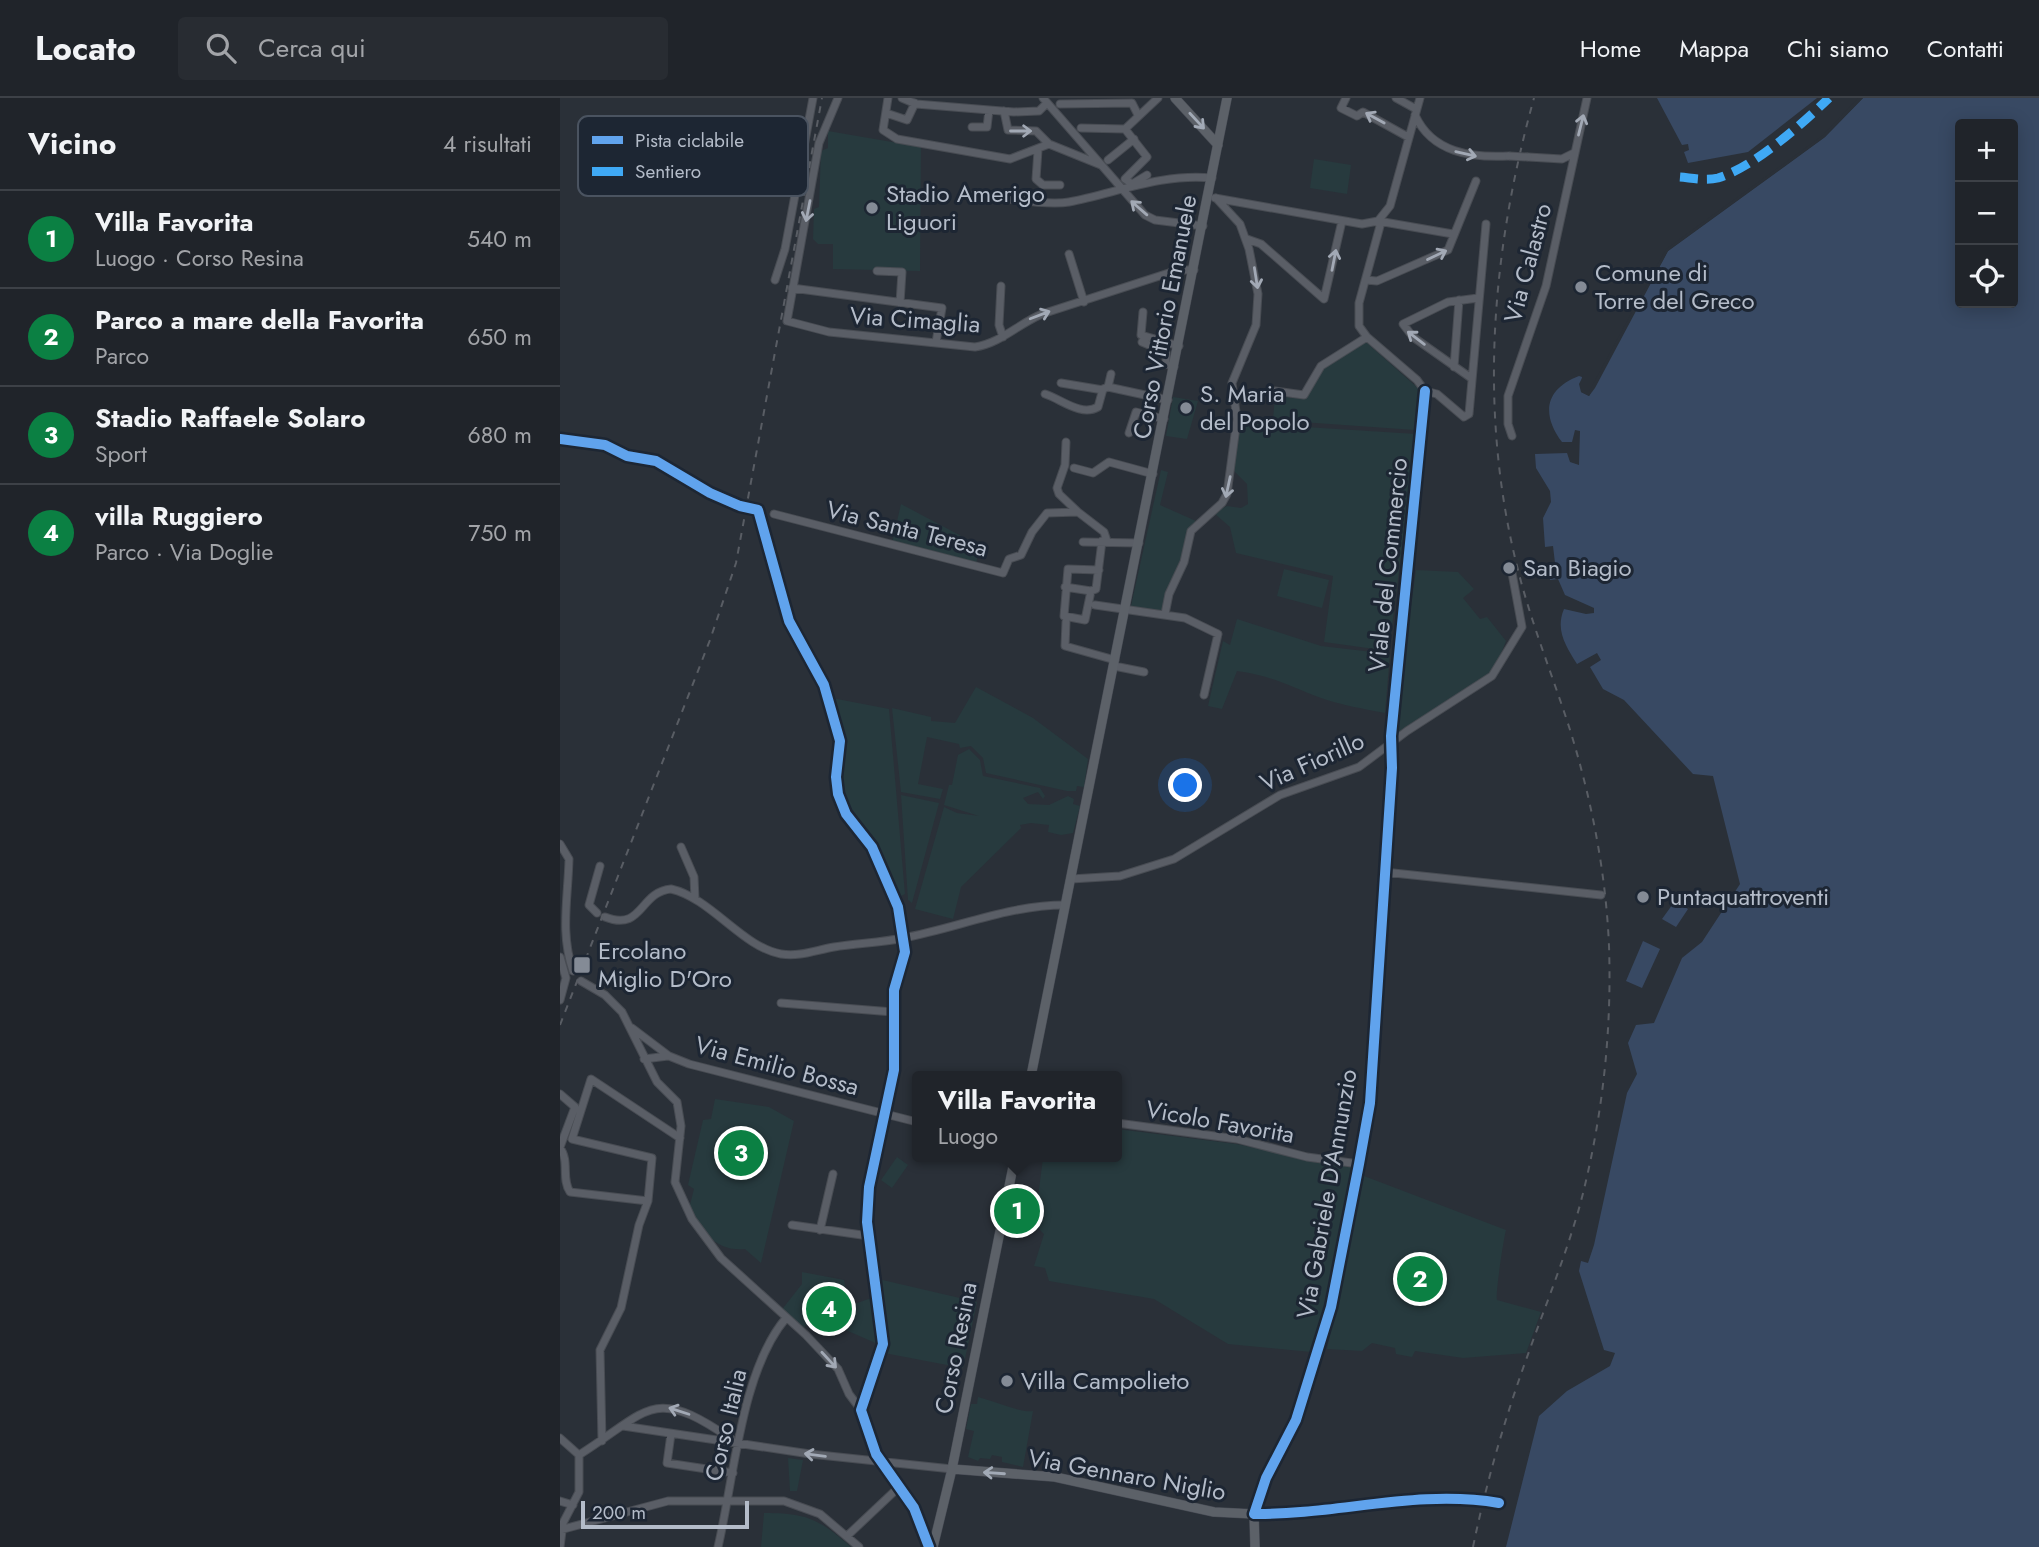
<!DOCTYPE html>
<html lang="it">
<meta charset="utf-8">
<style>
:root{--surface:#20242a;--page:#282c32;--text:#f1f3f6;--muted:#a2a4a8;--line:#3d4147;--accent:#0b8043}
body{margin:0;font-family:Jost,sans-serif;background:var(--page);color:var(--text)}
.controls{position:absolute;right:21px;top:21px;display:grid;overflow:hidden;border-radius:7px;box-shadow:0 4px 18px #0003}
.controls button{width:63px;height:63px;display:grid;place-items:center;padding:0;border:0;border-bottom:2px solid var(--line);background:var(--surface);color:var(--text);font:35px sans-serif}
.scale{position:absolute;left:21px;bottom:18px;width:168px;box-sizing:border-box;padding-left:7px;border:4px solid #b4bcc9;border-top:0;font-size:19px;line-height:24px;white-space:nowrap;color:#b4bcc9;-webkit-text-stroke:5px #1d2633;paint-order:stroke}
.you{position:absolute;left:626px;top:688px;width:24px;height:24px;margin:-18px;border:5px solid #fff;border-radius:50%;background:#1a73e8;box-shadow:0 0 0 10px #1a73e833}
.badge{display:grid;place-items:center;width:46px;height:46px;border-radius:50%;background:var(--accent);color:#fff;font-size:23px;font-weight:700}
.pin{position:absolute;translate:-50% -50%;border:4px solid #fff;box-shadow:0 2px 7px #0006}
.popup{position:absolute;left:352px;top:973px;width:210px;height:91px;box-sizing:border-box;display:grid;place-content:center;border-radius:7px;background:var(--surface);filter:drop-shadow(0 2px 5px #0005);font-size:23px;white-space:nowrap;color:var(--muted)}
.popup b{font-size:26px;color:var(--text)}
.popup::after{content:'';position:absolute;left:50%;top:100%;margin-left:-14px;border:14px solid transparent;border-top-color:var(--surface)}
.list{margin:0;padding:0;list-style:none}
h2{display:flex;justify-content:space-between;align-items:center;height:91px;margin:0;padding:0 28px;font-size:30px}
h2 small{font-size:23px;font-weight:400;color:var(--muted)}
.list li{display:grid;grid-template-columns:46px 1fr auto;gap:21px;align-items:center;box-sizing:border-box;height:98px;padding:0 28px;border-top:2px solid var(--line)}
.list b{display:block;font-size:26px;white-space:nowrap}
.list p{margin:0;font-size:23px;white-space:nowrap;color:var(--muted)}
.list em{font-size:23px;font-style:normal;color:var(--muted)}
.icon{flex:none;width:38px;height:38px;fill:none;stroke:currentColor;stroke-width:2;stroke-linecap:round;stroke-linejoin:round}
.map{position:relative;flex:none;width:1479px;height:1449px;overflow:hidden}
header{display:flex;align-items:center;gap:42px;box-sizing:border-box;height:98px;padding:0 35px;background:var(--surface);border-bottom:2px solid var(--line)}
header strong{font-size:33px}
nav{display:flex;gap:38px;margin-inline-start:auto;font-size:24px}
.search{width:490px;height:63px;background:var(--page);display:flex;align-items:center;gap:18px;box-sizing:border-box;padding:0 24px;border-radius:7px;color:var(--muted);font-size:26px}
main{display:flex}
aside{flex:1;background:var(--surface)}
.map>svg:first-child{display:block}
.green{fill:#273a3e}
.water{fill:#384963;fill-rule:evenodd}
.pier{fill:#2a3038}
.lines{fill:none;stroke-linecap:round;stroke-linejoin:round}
.minor-tunnel{stroke:#3f454e;stroke-width:7;stroke-dasharray:7 3.5;stroke-linecap:butt}
.minor-casing{stroke:#484c53;stroke-width:9}
.major-casing{stroke:#484c55;stroke-width:10}
.minor{stroke:#5a5e66;stroke-width:7}
.major{stroke:#5c6168;stroke-width:9}
.rail{stroke:#595d64;stroke-width:2;stroke-dasharray:7 7;stroke-linecap:butt}
.minor-bridge-casing{stroke:#484c53;stroke-width:9;stroke-linecap:butt}
.minor-bridge{stroke:#5a5e66;stroke-width:7}
.quiet{stroke:#3fa9f5;stroke-width:9;stroke-dasharray:18 9;stroke-linecap:butt}
.cycleway-casing{stroke:#1d2633;stroke-width:15}
.cycleway{stroke:#60a3ed;stroke-width:10}
.oneway{stroke:#a2a9b5}
.oneway2{stroke:#a2aab6}
.poi-dot{fill:#848b96;stroke:#1d2633;stroke-width:2.5}
.labels{text-anchor:middle;stroke-width:6;stroke-linejoin:round;paint-order:stroke}
.poi-label{font-size:24px;fill:#b4bcc9;stroke:#1d2633;text-anchor:start}
.street-label{font-size:24px;fill:#b4bcc9;stroke:#1d2633}
.key{fill:#1d2633;stroke:#4a5360;stroke-width:2}
.key-label{font-size:19px;fill:#b4bcc9}
</style>
<header>
<strong>Locato</strong>
<div class="search"><svg class="icon" aria-label="search" viewBox="0 0 24 24"><circle cx="10" cy="10" r="6"/><path d="M15 15l6 6"/></svg>Cerca qui</div>
<nav><a>Home</a><a>Mappa</a><a>Chi siamo</a><a>Contatti</a></nav>
</header>
<main>
<aside>
<h2>Vicino<small>4 risultati</small></h2>
<ul class="list">
<li><span class="badge">1</span><div><b>Villa Favorita</b><p>Luogo · Corso Resina</p></div><em>540 m</em></li>
<li><span class="badge">2</span><div><b>Parco a mare della Favorita</b><p>Parco</p></div><em>650 m</em></li>
<li><span class="badge">3</span><div><b>Stadio Raffaele Solaro</b><p>Sport</p></div><em>680 m</em></li>
<li><span class="badge">4</span><div><b>villa Ruggiero</b><p>Parco · Via Doglie</p></div><em>750 m</em></li>
</ul>
</aside>
<div class="map">
<svg width="1479" height="1449" viewBox="0 0 1479 1449">
<rect width="100%" height="100%" fill="#2a3038"/>
<path class="green" d="M268,33L361,49L360,173L273,171V146H258L253,141L254,111L259,109L261,53L268,50Z
M754,61L791,67L787,96L750,90Z
M806,244L860,292L855,332L713,322L715,298L746,301L762,271Z
M613,299L638,303L627,341L606,338Z
M682,325L856,336L829,553L764,544L773,478L676,455L670,429L654,415L667,408L681,410L688,406L687,386L673,372L679,327Z
M601,372L608,374L600,407L636,423L629,433L623,463L603,514L571,508Z
M341,406L420,448L416,466L332,445Z
M724,471L769,482L762,510L717,498Z
M856,472L898,474L914,491L903,500L920,521L927,519L946,543L932,578L832,645Z
M677,521L761,548L830,556L825,615C804,611 781,607 761,600C729,588 713,578 677,573L662,611L648,608L663,543L670,547Z
M416,589L473,620L528,661L524,689L517,688L516,693H507L426,675L423,660L411,648L400,650L399,646L367,639L358,686L383,691L380,701L341,694L332,610L371,619V623L395,625Z
M272,600L329,611L345,796L339,799L314,744L283,698L282,672L285,644Z
M409,651L420,662L423,678L480,690L485,698L483,701L478,694L463,700L468,706L489,707L508,698L514,701L513,706L520,708L519,712L513,735L501,737L488,734L489,727L471,725L460,727L461,730L401,789L393,821L355,811L384,709L397,715L419,718L384,707L389,687H392L398,657Z
M341,697L379,705L352,805L348,802Z
M155,1001L209,1009L234,1023L201,1165L185,1151C156,1154 142,1133 129,1111L134,1091L128,1087L143,1022L151,1021Z
M557,1031L676,1046L794,1070L766,1209L751,1254L668,1246L594,1201L489,1183L485,1170L474,1168L484,1136L476,1128L484,1119V1109L477,1107L483,1060L480,1059H557Z
M337,1059L348,1067L332,1090L321,1082Z
M804,1078L946,1132C944,1139 935,1197 937,1202L981,1214L966,1255L903,1260L855,1253L852,1259L836,1256L835,1250L812,1245L802,1253L767,1251Z
M242,1174L284,1182L289,1208L314,1199L320,1247L256,1219L251,1220L242,1233L220,1214L242,1186Z
M314,1180L417,1204L403,1270L324,1255Z
M418,1299C434,1303 461,1315 473,1313L463,1369L442,1364V1359L432,1357L430,1361L420,1360L418,1363L408,1359L414,1333L406,1331L411,1306H417Z
M228,1360L243,1362L237,1393H230Z
M204,1415C247,1415 259,1421 291,1449H201Z"/>
<path class="water" d="M1097,0H1257L1188,54L1128,65L1124,54L1129,52L1128,46L1122,47Z
M1303,0H1479V1449H946L979,1318L1007,1293L1050,1268L1055,1255L1044,1252L1019,1173L1021,1163L1028,1165L1034,1147L1067,995L1077,976L1068,945L1076,927L1094,925L1122,860L1142,844L1180,786L1153,678L1133,676L1064,602L1043,591L1030,569L1041,562L1037,555L1017,566C1006,548 995,532 1004,511L1026,516L1034,515V510L1005,497L998,481L990,482L989,466L995,465L993,448L985,449L983,420L991,404L990,393L976,370L975,356L1007,355L1010,364L1019,367L1020,333L1015,332L1012,344H1002C981,316 985,291 1019,278L1022,279L1021,294L1029,298L1108,153L1265,39ZM1400,26H1453V205H1400Z
M1115,803L1128,811L1116,829L1102,821Z
M1083,843L1100,851L1082,890L1066,883Z"/>
<path class="pier" d="M1298,0H1303L1265,39L1108,153L1035,290L1029,298L1021,294L1019,286L1024,276V292L1028,294L1032,288L1106,151L1263,37Z"/>
<g class="lines">
<path class="minor-tunnel" d="M917,1401L939,1405"/>
<defs>
<path id="minor" d="M278,0L259,45L227,223L269,234L415,249C441,245 458,226 482,216L618,172H634
M328,0L323,32L337,41L450,61L489,46L541,67
M342,0L356,6L454,14L479,13L487,5
M483,0L585,117L595,122L643,128
M786,0L781,10L797,18L803,14L848,39
M836,0L856,11
M500,6L572,5L578,17
M444,13L448,32L476,33L489,46
M326,15L347,22L355,5
M855,17C872,55 912,60 949,58
M412,29H427L429,12
M521,30L565,31L598,0
M565,31L587,59L565,81L572,86L587,77
M478,52L476,81L483,87H500
M968,59L1002,61L1014,55
M548,62L574,41
M412,97C437,99 487,108 509,104C556,95 602,75 652,80
M655,100L802,126L818,123L830,108L860,0
M818,123L820,128L799,205V228L807,239L857,282L865,293
M818,123L893,136
M687,141L701,146L764,201L782,123
M509,156L524,204
M317,173L342,174L340,205
M215,182L225,151L253,0
M806,182L817,183L888,152L916,83
M441,188L439,227L443,239
M232,190L382,210L376,244
M583,214L581,237L619,248
M582,244L606,254V266L614,269
M894,269L899,202
M911,280L853,239L843,226L888,204L918,200
M501,285L543,292
M548,289L551,276
M715,293L744,297L761,268L807,239
M865,293L831,638L832,670L810,1005L799,1066L771,1209L736,1322L706,1380L694,1416C769,1417 842,1397 917,1401
M865,293L877,296L904,319L909,316L926,126
M485,296C501,301 521,319 538,309L543,291L548,289L608,302
M569,335L576,314L604,321
M952,338L948,326V298L986,188L1027,0
M0,341L45,347L67,358L96,363L180,408
M506,344L505,367L497,390L499,396L517,413
M514,370L533,375L549,364L593,376
M191,410L198,412L229,523L264,587L280,643L276,679L278,696L286,716L312,749L338,809L345,854L334,892V972L309,1089L307,1124L323,1246L301,1312L316,1356L354,1410L369,1449
M214,416L443,475L449,461L461,457L472,434L487,415L518,414L544,434L547,443
M523,444L579,445
M505,489L531,493L536,491L542,443
M531,493L525,522L504,518L508,471L539,472
M535,507L625,520L658,536L644,597
M605,516L609,496L624,464L631,433L662,405L667,396L677,321L672,285L696,227L698,196L689,151L680,126L656,100
M506,524L505,548L555,562
M554,568L584,574
M0,746L9,761C8,801 0,835 13,873
M121,749L134,779L135,801
M824,774L1041,797
M511,781L560,778L614,761L720,697L799,669L847,633L932,578L962,529L952,475
M37,815L29,807L40,768
M45,819C83,834 79,794 111,791C151,800 182,849 221,856C240,859 256,852 274,849C296,845 320,845 343,840C397,830 449,807 505,807
M0,859L6,880L0,902
M21,883L45,897L62,914L97,984L117,1004L121,1028L115,1084L132,1121L161,1160L246,1237L278,1271L289,1296L301,1312
M221,905L333,914
M72,930L109,958L129,966L357,1024
M84,961L108,958
M0,996L15,1009L0,1049
M557,1025L677,1041L747,1059L799,1066
M0,1050C10,1063 1,1081 10,1094L88,1103
M232,1127L309,1138
M260,1132L273,1076
M63,1328L250,1356L392,1371
M111,1336L107,1365L173,1375
M0,1340L19,1357
M42,1343L40,1252L61,1210L79,1127L88,1103L92,1060L12,1041L31,981L120,1040
M19,1357C89,1313 92,1286 171,1341
M0,1403L13,1407
M0,1432L108,1403H224L260,1416L299,1449
M287,1438L340,1388
M0,1449L3,1425L19,1394V1357
M158,1449C174,1381 181,1273 226,1220"/>
<path id="major" d="M615,0L658,47
M471,978L667,0
M392,1371L495,1379L654,1414L694,1416L695,1449
M373,1449L392,1371L455,1059"/>
</defs>
<use href="#minor" class="minor-casing"/>
<use href="#major" class="major-casing"/>
<use href="#minor" class="minor"/>
<use href="#major" class="major"/>
<path class="rail" d="M0,927L150,542L176,465L262,0
M913,1449C926,1386 944,1323 966,1262C984,1211 1005,1160 1020,1107C1042,1023 1052,936 1049,848C1046,776 1032,704 1011,635C994,581 972,528 958,472C918,315 931,155 974,0"/>
<defs>
<path id="minor-bridge" d="M949,58L968,59"/>
</defs>
<use href="#minor-bridge" class="minor-bridge-casing"/>
<use href="#minor-bridge" class="minor-bridge"/>
<path class="quiet" d="M1120,79C1132,80 1146,83 1158,80C1194,69 1242,26 1269,0"/>
<defs>
<path id="cycleway" d="M865,293L831,638L832,670L810,1005L799,1066L771,1209L736,1322L706,1380L694,1416C777,1417 857,1391 939,1405
M0,341L45,347L67,358L96,363L150,395L180,408L198,412L229,523L264,587L280,643L276,679L278,696L286,716L312,749L338,809L345,854L334,892V972L309,1089L307,1124L323,1246L301,1312L316,1356L354,1410L369,1449"/>
</defs>
<use href="#cycleway" class="cycleway-casing"/>
<use href="#cycleway" class="cycleway"/>
</g>
<defs><path id="oneway-shaft" d="M-6 0H5M1.5-3L5.5 0L1.5 3" fill="none" stroke-width="1.6" stroke-linecap="round" stroke-linejoin="round" transform="scale(1.75)"/></defs>
<g class="oneway">
<use href="#oneway-shaft" transform="translate(815 20) rotate(-151)"/>
<use href="#oneway-shaft" transform="translate(1021 27) rotate(-76)"/>
<use href="#oneway-shaft" transform="translate(461 33)"/>
<use href="#oneway-shaft" transform="translate(906 56) rotate(13)"/>
<use href="#oneway-shaft" transform="translate(579 110) rotate(-139)"/>
<use href="#oneway-shaft" transform="translate(248 113) rotate(101)"/>
<use href="#oneway-shaft" transform="translate(877 157) rotate(-26)"/>
<use href="#oneway-shaft" transform="translate(774 162) rotate(-79)"/>
<use href="#oneway-shaft" transform="translate(696 180) rotate(81)"/>
<use href="#oneway-shaft" transform="translate(480 217) rotate(-21)"/>
<use href="#oneway-shaft" transform="translate(856 240) rotate(-143)"/>
<use href="#oneway-shaft" transform="translate(668 389) rotate(102)"/>
<use href="#oneway-shaft" transform="translate(269 1262) rotate(47)"/>
<use href="#oneway-shaft" transform="translate(119 1313) rotate(-162)"/>
<use href="#oneway-shaft" transform="translate(255 1357) rotate(-173)"/>
</g>
<g class="oneway2">
<use href="#oneway-shaft" transform="translate(637 23) rotate(47)"/>
<use href="#oneway-shaft" transform="translate(434 1375) rotate(-176)"/>
</g>
<g class="poi-dot">
<circle cx="312" cy="110" r="7"/>
<circle cx="1021" cy="189" r="7"/>
<circle cx="626" cy="310" r="7"/>
<circle cx="949" cy="470" r="7"/>
<circle cx="1083" cy="799" r="7"/>
<rect x="13" y="858" width="18" height="18" rx="3.5"/>
<circle cx="447" cy="1283" r="7"/>
</g>
<g class="labels">
<g class="poi-label">
<text x="326" y="104">Stadio Amerigo<tspan x="326" dy="28">Liguori</tspan></text>
<text x="1035" y="183">Comune di<tspan x="1035" dy="28">Torre del Greco</tspan></text>
<text x="640" y="304">S. Maria<tspan x="640" dy="28">del Popolo</tspan></text>
<text x="963" y="478">San Biagio</text>
<text x="1097" y="807">Puntaquattroventi</text>
<text x="38" y="861">Ercolano<tspan x="38" dy="28">Miglio D'Oro</tspan></text>
<text x="461" y="1291">Villa Campolieto</text>
</g>
<g class="street-label">
<text transform="translate(968 165) rotate(-75)" y="8">Via Calastro</text>
<text transform="translate(605 219) rotate(-79)" y="8">Corso Vittorio Emanuele</text>
<text transform="translate(355 222) rotate(4)" y="8">Via Cimaglia</text>
<text transform="translate(347 431) rotate(14)" y="8">Via Santa Teresa</text>
<text transform="translate(828 467) rotate(-84)" y="8">Viale del Commercio</text>
<text transform="translate(752 664) rotate(-24)" y="8">Via Fiorillo</text>
<text transform="translate(217 968) rotate(15)" y="8">Via Emilio Bossa</text>
<text transform="translate(660 1024) rotate(10)" y="8">Vicolo Favorita</text>
<text transform="translate(767 1096) rotate(-80)" y="8">Via Gabriele D'Annunzio</text>
<text transform="translate(396 1250) rotate(-79)" y="8">Corso Resina</text>
<text transform="translate(166 1327) rotate(-77)" y="8">Corso Italia</text>
<text transform="translate(567 1377) rotate(10)" y="8">Via Gennaro Niglio</text>
</g>
</g>
<rect x="18" y="18" width="230" height="80" rx="10" class="key"/>
<rect x="32" y="38" width="31" height="8" fill="#60a3ed"/>
<rect x="32" y="69" width="31" height="9" fill="#3fa9f5"/>
<g class="key-label">
<text x="75" y="49">Pista ciclabile</text>
<text x="75" y="80">Sentiero</text>
</g>
</svg>
<div class="controls">
<button>+</button>
<button>−</button>
<button><svg class="icon" aria-label="locate" viewBox="0 0 24 24"><circle cx="12" cy="12" r="6"/><path d="M12 2v4M12 18v4M2 12h4M18 12h4"/></svg></button>
</div>
<div class="scale">200 m</div>
<div class="you"></div>
<div class="pin badge" style="left:457px;top:1113px">1</div>
<div class="popup"><b>Villa Favorita</b>Luogo</div>
<div class="pin badge" style="left:860px;top:1181px">2</div>
<div class="pin badge" style="left:181px;top:1055px">3</div>
<div class="pin badge" style="left:269px;top:1211px">4</div>
</div>
</main>
